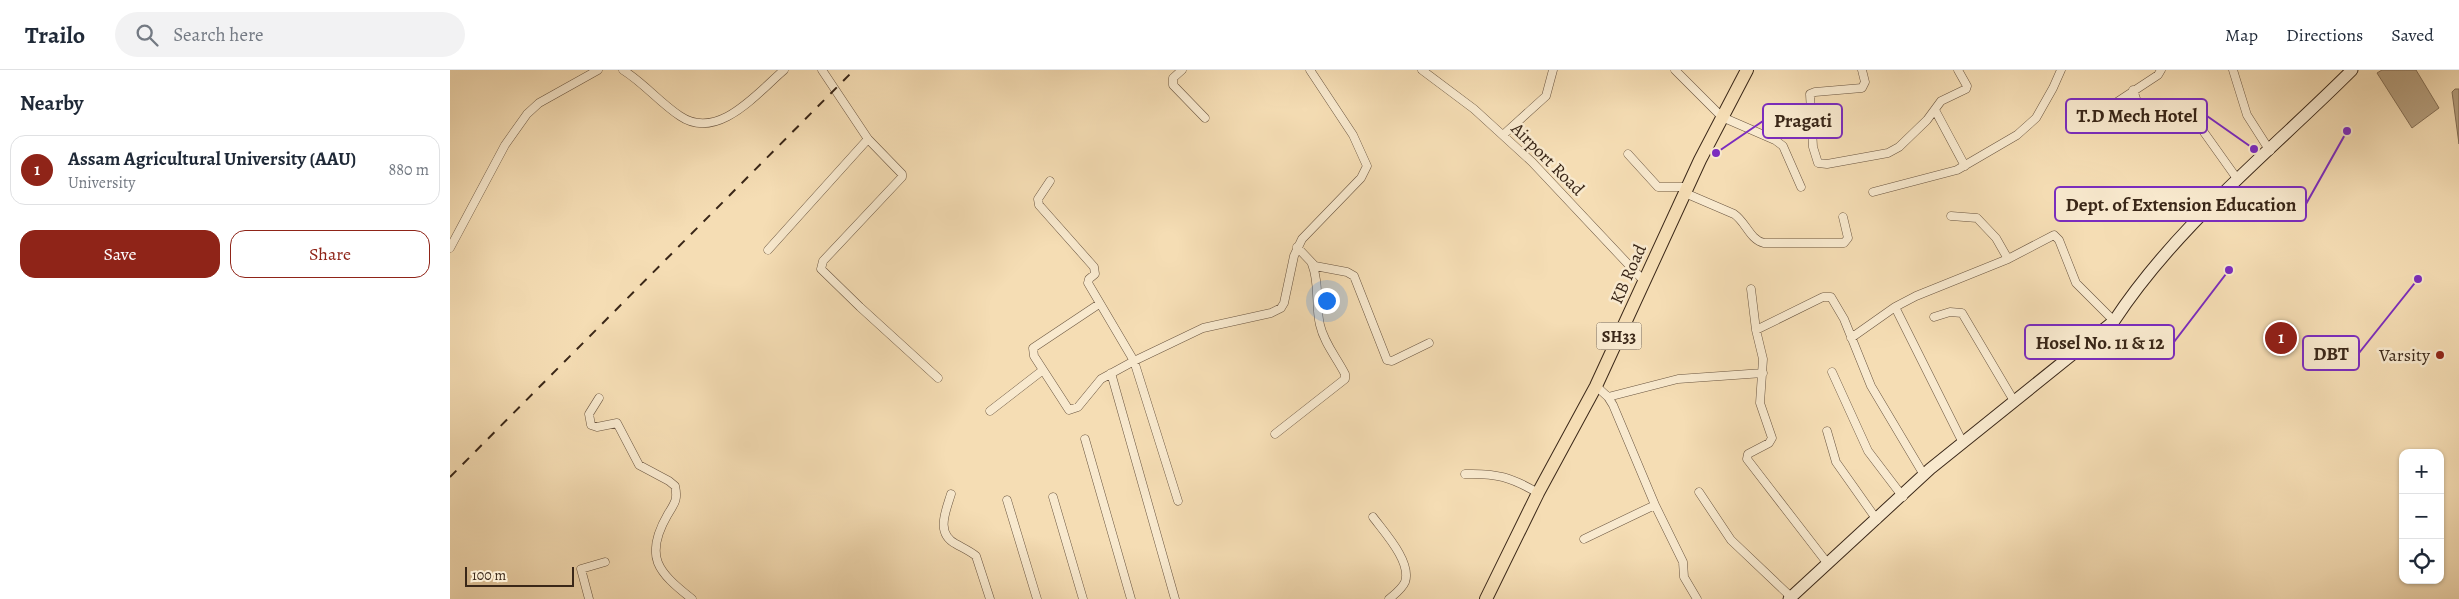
<!DOCTYPE html>
<meta charset="utf-8">
<style>
:root{--surface:#fff;--page:#f2f2f3;--text:#1f2937;--muted:#747a83;--line:#e0e1e3;--accent:#8f2418}
body{margin:0;font-family:Alegreya,serif;background:var(--page);color:var(--text)}
.controls{position:absolute;right:15px;bottom:15px;display:grid;overflow:hidden;border-radius:10px;box-shadow:0 1px 4px #0004}
.controls button{width:45px;height:45px;display:grid;place-items:center;padding:0;border:0;border-bottom:1px solid var(--line);background:var(--surface);color:var(--text);font:25px sans-serif}
.scale{position:absolute;left:15px;bottom:12px;width:109px;box-sizing:border-box;padding-left:5px;border:2px solid #3a2718;border-top:0;font-size:14px;line-height:18px;white-space:nowrap;color:#3a2718;-webkit-text-stroke:4px #f8e9ce;paint-order:stroke}
.you{position:absolute;left:876px;top:230px;width:18px;height:18px;margin:-12px;border:4px solid #fff;border-radius:50%;background:#1a73e8;box-shadow:0 0 0 8px #1a73e833}
.badge{display:grid;place-items:center;width:32px;height:32px;border-radius:50%;background:var(--accent);color:#fff;font-size:16px;font-weight:700}
.pin{position:absolute;translate:-50% -50%;border:2px solid #fff;box-shadow:0 1px 5px #0006}
.list{margin:0;padding:0;list-style:none}
h2{display:flex;justify-content:space-between;align-items:center;height:65px;margin:0;padding:0 20px;font-size:21px}
h2 small{font-size:16px;font-weight:400;color:var(--muted)}
.list li{display:grid;grid-template-columns:32px 1fr auto;gap:15px;align-items:center;box-sizing:border-box;height:70px;margin:0 10px 10px;padding:0 10px;border:1px solid var(--line);border-radius:15px}
.list b{display:block;font-size:19px;white-space:nowrap}
.list p{margin:0;font-size:16px;white-space:nowrap;color:var(--muted)}
.list em{font-size:16px;font-style:normal;color:var(--muted)}
.actions{display:flex;gap:10px;padding:15px 20px}
.actions a{flex:1;padding:11px 0;border:1px solid var(--accent);border-radius:15px;text-align:center;font-size:18px;color:var(--accent)}
.actions .main{background:var(--accent);color:#fff}
.icon{flex:none;width:28px;height:28px;fill:none;stroke:currentColor;stroke-width:2;stroke-linecap:round;stroke-linejoin:round}
.map{position:relative;flex:none;width:2009px;height:529px;overflow:hidden}
header{display:flex;align-items:center;gap:30px;box-sizing:border-box;height:70px;padding:0 25px;background:var(--surface);border-bottom:1px solid var(--line)}
header strong{font-size:24px}
nav{display:flex;gap:28px;margin-inline-start:auto;font-size:18px}
.search{width:350px;height:45px;background:var(--page);display:flex;align-items:center;gap:12px;box-sizing:border-box;padding:0 18px;border-radius:28px;color:var(--muted);font-size:19px}
main{display:flex}
aside{flex:1;background:var(--surface)}
.map>svg:first-child{display:block}
.water{fill:#b59f7f;stroke:#846f56}
.lines{fill:none;stroke-linecap:round;stroke-linejoin:round}
.street-casing{stroke:#69543f;stroke-width:9}
.secondary-casing{stroke:#3a2718;stroke-width:13}
.primary-casing{stroke:#3a2718;stroke-width:14}
.street{stroke:#f8e9ce;stroke-width:8}
.secondary{stroke:#f8e9ce;stroke-width:11}
.primary{stroke:#f5ddb4;stroke-width:12}
.rail{stroke:#3a2718;stroke-width:2;stroke-dasharray:9 9;stroke-linecap:butt}
.poi-dot{fill:#8f2418;stroke:#f8e9ce;stroke-width:2}
.labels{text-anchor:middle;stroke-width:5;stroke-linejoin:round;paint-order:stroke}
.shield{fill:#f8e9ce;stroke:#73614f;stroke-width:1}
.shield-label{font-size:16px;font-weight:bold;fill:#3a2718}
.street-label{font-size:18px;fill:#3a2718;stroke:#f8e9ce}
.poi-label{font-size:18px;fill:#3a2718;stroke:#f8e9ce;text-anchor:end}
.leader{fill:none;stroke:#7b2cbf;stroke-width:2}
.callout-dot{fill:#7b2cbf;stroke:#f8e9ce;stroke-width:2}
.callout{fill:#f8e9ce;stroke:#7b2cbf;stroke-width:2}
.callout-label{font-size:19px;text-anchor:middle;font-weight:bold;fill:#3a2718}
</style>
<header>
<strong>Trailo</strong>
<div class="search"><svg class="icon" aria-label="search" viewBox="0 0 24 24"><circle cx="10" cy="10" r="6"/><path d="M15 15l6 6"/></svg>Search here</div>
<nav><a>Map</a><a>Directions</a><a>Saved</a></nav>
</header>
<main>
<aside>
<h2>Nearby<small></small></h2>
<ul class="list">
<li><span class="badge">1</span><div><b>Assam Agricultural University (AAU)</b><p>University</p></div><em>880 m</em></li>
</ul>
<div class="actions"><a class="main">Save</a><a>Share</a></div>
</aside>
<div class="map">
<svg width="2009" height="529" viewBox="0 0 2009 529">
<rect width="100%" height="100%" fill="#f5ddb4"/>
<filter id="stains"><feTurbulence type="fractalNoise" baseFrequency=".004" numOctaves="4"/><feColorMatrix values="0 0 0 0 .2 0 0 0 0 .09 0 0 0 0 .02 0 0 0 .5 -.17"/></filter>
<radialGradient id="worn" r=".72"><stop offset=".6" stop-color="#630" stop-opacity="0"/><stop offset="1" stop-color="#630" stop-opacity=".3"/></radialGradient>
<path class="water" d="M1932,0H1966L1989,38L1962,58L1927,3Z
M2005,19H2009V74L2002,22Z"/>
<g class="lines">
<defs>
<path id="street" d="M173,0C194,13 210,33 230,46C268,72 308,22 334,0
M372,0L418,69L452,104V107L373,191L371,199L410,237L488,308
M732,0L723,8V15L755,48
M972,0L1024,39L1082,92L1193,210
M1225,0L1272,47L1325,70L1333,76L1351,117
M1412,0L1415,12L1412,18L1365,22L1360,24L1363,77L1368,93L1377,94L1438,83L1449,77L1477,50L1491,31L1516,19L1517,16L1508,0
M1783,0L1797,45L1820,81
M1683,20L1692,46L1699,52C1712,50 1729,37 1741,44L1788,110
M1485,40L1515,96
M1632,55L1708,5L1711,0
M1053,65L1096,26L1103,0
M1178,84L1208,117H1238
M600,111L588,129L589,135L644,197L645,204L639,209L638,213L684,291L728,431
M1423,122L1507,100L1567,65L1586,48L1603,18L1611,0
M1235,123L1284,144C1296,152 1300,170 1314,173H1394L1398,168L1393,147
M1501,146L1527,148L1546,168L1558,189
M847,177L865,196L897,202L904,206L937,290L942,291L979,273
M0,178L55,75L77,44L89,33L148,0
M318,180L418,69
M1301,219L1306,260L1313,289L1310,333L1322,368L1319,373L1298,384L1297,389L1378,494
M649,234L583,278L584,286L619,340L628,337L651,309L684,291L753,258L821,243L831,238L834,233L844,186L852,169L911,108L917,96L903,65L860,0
M1445,237L1513,373
M1484,247L1500,242L1512,243L1564,331
M1306,260L1373,227H1381L1394,249L1421,316L1474,405
M1401,268L1445,237L1466,226L1558,189L1604,165L1609,170L1626,213L1664,251
M1382,302L1418,381L1453,427
M661,303L725,529
M1146,316L1158,327L1163,335L1205,435L1233,492L1234,507L1247,529
M1158,327L1228,309L1313,303
M149,328L139,344L141,355L147,357L167,353L189,395L219,411L225,416C228,429 225,433 218,444C193,487 208,502 242,529
M540,341L593,300
M1377,361L1386,392L1427,450
M825,364L895,309V304C887,288 874,273 870,255C865,234 870,214 862,194
M635,369L681,529
M1015,404C1046,403 1061,407 1088,423
M1249,422L1281,470L1341,527
M501,424C496,441 485,463 506,474C513,478 520,481 526,486L540,529
M603,427L633,529
M557,430L587,529
M923,447C934,462 962,492 955,512C952,519 945,524 939,529
M1134,469L1205,435
M139,529L131,499L155,492"/>
<path id="secondary" d="M1339,529L1480,399L1664,251C1727,155 1821,81 1902,0"/>
<path id="primary" d="M1036,529L1088,423L1146,316L1250,90L1297,0"/>
</defs>
<use href="#street" class="street-casing"/>
<use href="#secondary" class="secondary-casing"/>
<use href="#primary" class="primary-casing"/>
<use href="#street" class="street"/>
<use href="#secondary" class="secondary"/>
<use href="#primary" class="primary"/>
<path class="rail" d="M0,407L404,0"/>
</g>
<circle class="poi-dot" cx="1990" cy="285" r="5"/>
<g class="labels">
<rect class="shield" x="1146.5" y="252.5" width="45" height="27" rx="4"/>
<g class="shield-label">
<text x="1169" y="272">SH33</text>
</g>
<g class="street-label">
<text transform="translate(1098 89) rotate(45)" y="6">Airport Road</text>
<text transform="translate(1178 204) rotate(-66)" y="6">KB Road</text>
</g>
<g class="poi-label">
<text x="1980" y="291">Varsity</text>
</g>
</g>
<path class="leader" d="M1804 79L1757 46M1266 83L1313 51M1897 61L1856 134M1779 200L1724 272M1968 209L1909 283"/>
<g class="callout-dot">
<circle cx="1804" cy="79" r="5"/>
<circle cx="1266" cy="83" r="5"/>
<circle cx="1897" cy="61" r="5"/>
<circle cx="1779" cy="200" r="5"/>
<circle cx="1968" cy="209" r="5"/>
</g>
<g class="callout">
<rect x="1616" y="29" width="141" height="34" rx="5"/>
<rect x="1313" y="34" width="79" height="34" rx="5"/>
<rect x="1605" y="117" width="251" height="34" rx="5"/>
<rect x="1575" y="255" width="149" height="34" rx="5"/>
<rect x="1853" y="266" width="56" height="34" rx="5"/>
</g>
<g class="callout-label">
<text x="1687" y="52">T.D Mech Hotel</text>
<text x="1353" y="57">Pragati</text>
<text x="1731" y="141">Dept. of Extension Education</text>
<text x="1650" y="279">Hosel No. 11 &amp; 12</text>
<text x="1881" y="290">DBT</text>
</g>
<rect width="100%" height="100%" filter="url(#stains)"/>
<rect width="100%" height="100%" fill="url(#worn)"/>
</svg>
<div class="controls">
<button>+</button>
<button>−</button>
<button><svg class="icon" aria-label="locate" viewBox="0 0 24 24"><circle cx="12" cy="12" r="6"/><path d="M12 2v4M12 18v4M2 12h4M18 12h4"/></svg></button>
</div>
<div class="scale">100 m</div>
<div class="you"></div>
<div class="pin badge" style="left:1831px;top:268px">1</div>
</div>
</main>
